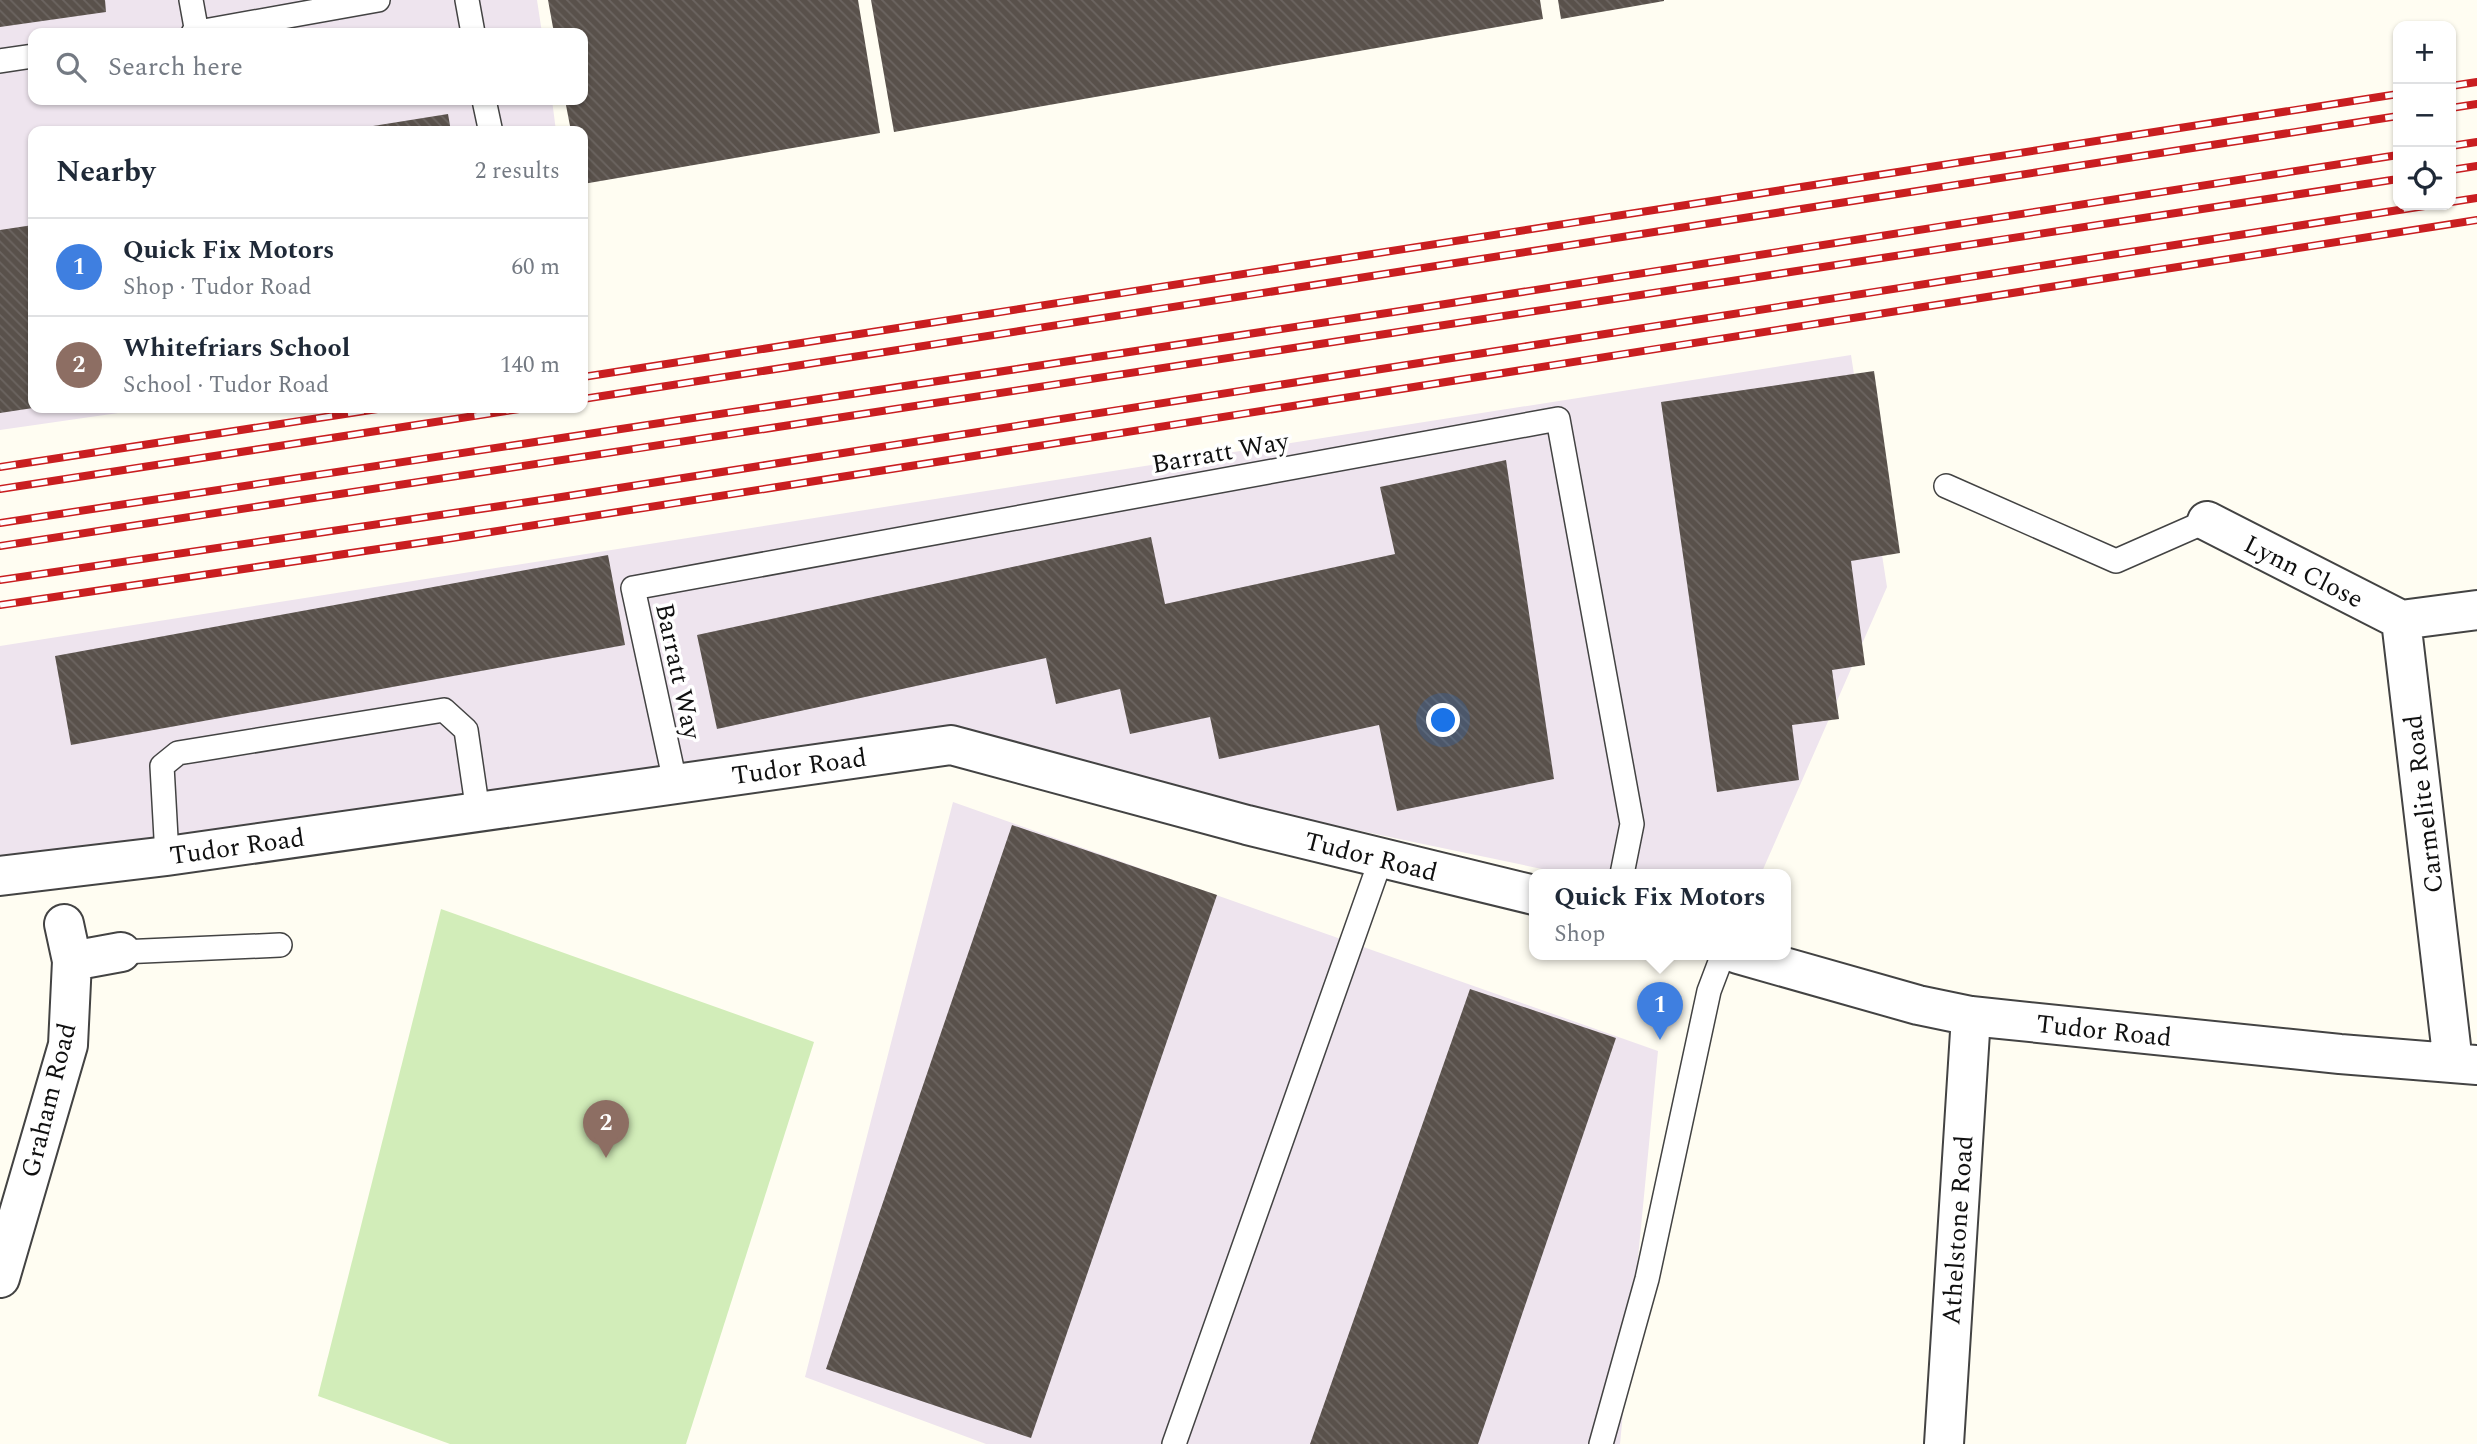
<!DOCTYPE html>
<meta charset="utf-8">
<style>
:root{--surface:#fff;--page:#f2f2f3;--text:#1f2937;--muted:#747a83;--line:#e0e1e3;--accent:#c91e20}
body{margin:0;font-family:Spectral,serif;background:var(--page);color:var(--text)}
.controls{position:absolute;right:21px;top:21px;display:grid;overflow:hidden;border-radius:14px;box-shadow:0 2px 5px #0004}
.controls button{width:63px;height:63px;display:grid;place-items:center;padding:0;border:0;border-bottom:2px solid var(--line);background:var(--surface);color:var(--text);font:35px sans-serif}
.you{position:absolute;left:1444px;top:721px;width:24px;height:24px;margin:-18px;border:5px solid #fff;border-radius:50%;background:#1a73e8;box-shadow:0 0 0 10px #1a73e833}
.badge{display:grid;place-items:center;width:46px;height:46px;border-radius:50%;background:var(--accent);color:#fff;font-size:23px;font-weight:700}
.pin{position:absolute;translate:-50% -58px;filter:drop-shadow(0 2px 4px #0008)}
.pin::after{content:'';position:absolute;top:37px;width:24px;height:21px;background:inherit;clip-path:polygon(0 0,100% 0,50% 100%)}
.popup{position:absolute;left:1529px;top:869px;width:262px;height:91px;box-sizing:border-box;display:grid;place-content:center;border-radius:14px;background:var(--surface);filter:drop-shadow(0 2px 5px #0005);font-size:23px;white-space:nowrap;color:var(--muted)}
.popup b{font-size:26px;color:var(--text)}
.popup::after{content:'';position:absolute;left:50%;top:100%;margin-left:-14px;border:14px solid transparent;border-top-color:var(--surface)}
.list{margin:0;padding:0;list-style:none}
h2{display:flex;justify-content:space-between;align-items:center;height:91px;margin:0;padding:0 28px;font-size:30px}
h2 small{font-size:23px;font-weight:400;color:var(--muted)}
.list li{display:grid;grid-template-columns:46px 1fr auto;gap:21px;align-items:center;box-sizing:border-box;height:98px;padding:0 28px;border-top:2px solid var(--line)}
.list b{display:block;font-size:26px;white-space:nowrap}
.list p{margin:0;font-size:23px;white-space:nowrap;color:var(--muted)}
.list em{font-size:23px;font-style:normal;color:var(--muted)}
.icon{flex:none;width:38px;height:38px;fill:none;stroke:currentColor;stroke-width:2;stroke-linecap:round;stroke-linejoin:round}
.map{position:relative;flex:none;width:2477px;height:1444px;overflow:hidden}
.search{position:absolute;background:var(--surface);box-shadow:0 2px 5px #0004;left:28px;top:28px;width:560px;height:77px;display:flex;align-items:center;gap:18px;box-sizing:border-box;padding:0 24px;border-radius:14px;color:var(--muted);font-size:26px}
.panel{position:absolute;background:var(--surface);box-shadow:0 2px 5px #0004;left:28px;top:126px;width:560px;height:287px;border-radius:14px}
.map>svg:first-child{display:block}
.industrial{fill:#eee4ee}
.park{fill:#d2edb9}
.building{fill:url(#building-back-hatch)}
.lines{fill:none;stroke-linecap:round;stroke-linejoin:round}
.lane-casing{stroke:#434343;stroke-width:26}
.street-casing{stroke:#434343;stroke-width:42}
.lane{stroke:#fff;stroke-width:23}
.street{stroke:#fff;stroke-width:38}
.rail-casing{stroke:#c91e20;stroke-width:8}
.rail{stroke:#fff;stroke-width:5;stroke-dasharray:16;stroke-linecap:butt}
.labels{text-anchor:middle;stroke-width:7;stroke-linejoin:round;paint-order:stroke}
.street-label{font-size:26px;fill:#101010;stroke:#fff}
</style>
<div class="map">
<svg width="2477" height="1444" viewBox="0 0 2477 1444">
<defs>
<pattern id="building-back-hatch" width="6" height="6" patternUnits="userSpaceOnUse" patternTransform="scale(1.75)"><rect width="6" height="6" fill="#59514b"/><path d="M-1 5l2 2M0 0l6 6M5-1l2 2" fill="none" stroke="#6c6561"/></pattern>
</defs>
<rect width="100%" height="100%" fill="#fffdf2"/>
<path class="industrial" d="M0,0H537L542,33H33V100H552L556,131H33V408H153L0,430Z
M1851,355L1887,587L1761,874H1566L951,745L0,876V646Z
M953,802L1658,1051L1620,1444H986L805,1377Z"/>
<path class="park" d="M441,909L814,1042L686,1444H450L318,1396Z"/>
<path class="building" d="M0,0H105L106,12L0,27Z
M548,0H858L880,133L583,184V131H571L565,100H583V33H554Z
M871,0H1540L1543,19L894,132Z
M1558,0H1664V1L1561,19Z
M448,114L451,131H349L348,130Z
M33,225V408L0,413V230Z
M1874,371L1900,553L1851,561L1865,665L1832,670L1839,719L1792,725L1799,780L1717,792L1661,402Z
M1506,460L1554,779L1397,811L1379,725L1219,759L1210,717L1130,734L1120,689L1056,704L1046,658L717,729L697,635L1151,537L1165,604L1395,554L1380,487Z
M608,555L625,645L71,745L55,656Z
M1012,825L1217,895L1031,1438L826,1369Z
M1470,989L1616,1038L1478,1444H1310Z"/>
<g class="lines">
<defs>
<path id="lane" d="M191,0L197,33
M467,0L473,33
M193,33L378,0
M0,61L33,56
M484,100L490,128
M1946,486L2116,561L2207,521
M675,782L633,588L1558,419L1632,824L1622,874
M167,856L162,766L178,753L444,710L466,730L478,812
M121,952L280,945
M1174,1444L1381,859
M1601,1444L1647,1279L1709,991L1723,954"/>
<path id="street" d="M2207,521L2401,620
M0,876L167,856L951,745L1247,825L1534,895
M1738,954L1918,1005L1971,1016L2340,1054L2477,1065
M72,961L121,952
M2453,1063L2401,620L2477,610
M0,1278L68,1045L72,961L64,924
M1944,1444L1971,1016"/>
</defs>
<use href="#lane" class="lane-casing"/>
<use href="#street" class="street-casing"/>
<use href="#lane" class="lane"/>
<use href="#street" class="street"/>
<defs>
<path id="rail" d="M2451,86L2477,82
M2451,108L2477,104
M2451,146L2477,142
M2451,170L2477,166
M2451,202L2477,198
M583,377L2398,94
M583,399L2398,116
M0,467L384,408
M0,489L526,408
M0,523L1420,308L2398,155
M0,546L2398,179
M0,580L555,498L2431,205
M0,605L446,539L2477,220"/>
</defs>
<use href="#rail" class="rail-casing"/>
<use href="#rail" class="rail"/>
</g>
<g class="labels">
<g class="street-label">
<text transform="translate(1220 452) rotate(-10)" y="9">Barratt Way</text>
<text transform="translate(2304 571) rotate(27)" y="9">Lynn Close</text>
<text transform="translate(679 671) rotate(78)" y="9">Barratt Way</text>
<text transform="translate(799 766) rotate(-8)" y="9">Tudor Road</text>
<text transform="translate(2423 804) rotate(-97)" y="9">Carmelite Road</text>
<text transform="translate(237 846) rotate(-8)" y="9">Tudor Road</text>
<text transform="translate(1371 856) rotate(14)" y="9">Tudor Road</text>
<text transform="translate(2104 1030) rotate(6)" y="9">Tudor Road</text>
<text transform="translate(48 1100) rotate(-76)" y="9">Graham Road</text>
<text transform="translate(1957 1230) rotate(-86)" y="9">Athelstone Road</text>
</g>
</g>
</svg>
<div class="controls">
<button>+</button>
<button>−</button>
<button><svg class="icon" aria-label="locate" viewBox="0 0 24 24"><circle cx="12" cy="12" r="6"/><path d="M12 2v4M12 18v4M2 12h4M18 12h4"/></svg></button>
</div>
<div class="you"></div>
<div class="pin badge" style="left:1660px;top:1040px;background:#3f7fe0">1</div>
<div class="popup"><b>Quick Fix Motors</b>Shop</div>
<div class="pin badge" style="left:606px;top:1158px;background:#8d6e63">2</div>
<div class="search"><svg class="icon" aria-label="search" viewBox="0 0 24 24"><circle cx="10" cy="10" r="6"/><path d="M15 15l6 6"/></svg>Search here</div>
<section class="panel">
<h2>Nearby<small>2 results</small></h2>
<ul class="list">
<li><span class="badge" style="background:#3f7fe0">1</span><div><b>Quick Fix Motors</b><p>Shop · Tudor Road</p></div><em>60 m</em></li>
<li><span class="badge" style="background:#8d6e63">2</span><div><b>Whitefriars School</b><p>School · Tudor Road</p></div><em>140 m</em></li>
</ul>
</section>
</div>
